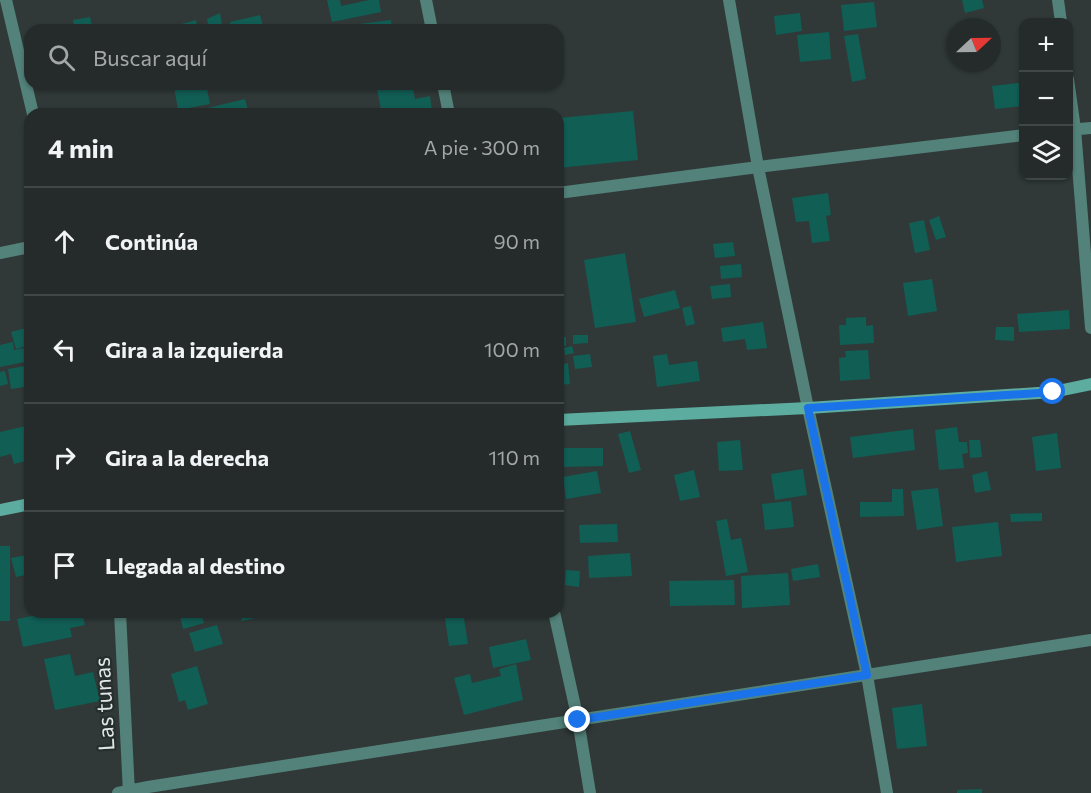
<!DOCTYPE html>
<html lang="es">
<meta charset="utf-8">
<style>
:root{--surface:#242b2a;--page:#303736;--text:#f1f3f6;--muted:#a3a7a8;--line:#414747}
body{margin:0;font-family:Commissioner,sans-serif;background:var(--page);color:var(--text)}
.controls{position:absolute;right:18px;top:18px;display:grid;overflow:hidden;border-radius:12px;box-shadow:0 2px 4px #0004}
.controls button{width:54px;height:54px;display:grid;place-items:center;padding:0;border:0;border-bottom:2px solid var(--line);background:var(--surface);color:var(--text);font:30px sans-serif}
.compass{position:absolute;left:947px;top:18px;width:54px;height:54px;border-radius:50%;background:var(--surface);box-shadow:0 2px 4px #0004;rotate:68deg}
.stop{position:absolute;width:18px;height:18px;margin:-14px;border:4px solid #1a73e8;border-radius:50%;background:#fff}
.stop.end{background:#1a73e8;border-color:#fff;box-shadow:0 2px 6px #0008}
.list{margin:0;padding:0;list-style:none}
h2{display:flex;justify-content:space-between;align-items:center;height:78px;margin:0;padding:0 24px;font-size:26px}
h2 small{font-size:20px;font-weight:400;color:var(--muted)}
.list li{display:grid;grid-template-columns:39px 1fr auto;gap:18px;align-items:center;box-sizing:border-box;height:108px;padding:0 24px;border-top:2px solid var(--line)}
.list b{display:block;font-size:22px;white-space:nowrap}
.list em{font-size:20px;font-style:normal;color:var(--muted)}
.icon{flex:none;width:33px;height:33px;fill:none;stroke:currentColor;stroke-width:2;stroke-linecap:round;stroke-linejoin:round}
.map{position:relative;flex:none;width:1091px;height:793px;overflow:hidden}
.search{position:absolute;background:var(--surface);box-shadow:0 2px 4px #0004;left:24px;top:24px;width:540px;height:66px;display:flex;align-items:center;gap:15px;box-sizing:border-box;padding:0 21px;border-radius:18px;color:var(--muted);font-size:22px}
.panel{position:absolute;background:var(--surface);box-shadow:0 2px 4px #0004;left:24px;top:108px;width:540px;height:510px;border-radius:18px}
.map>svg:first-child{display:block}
.building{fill:#115e55}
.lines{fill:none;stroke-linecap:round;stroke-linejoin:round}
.street{stroke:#52827a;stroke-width:12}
.secondary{stroke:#5caca0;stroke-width:12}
.route{stroke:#1a73e8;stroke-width:8}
.labels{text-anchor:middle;stroke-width:4.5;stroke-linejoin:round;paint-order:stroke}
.street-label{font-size:22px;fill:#e1e7e6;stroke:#262f2d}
</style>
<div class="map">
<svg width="1091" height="793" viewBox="0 0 1091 793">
<rect width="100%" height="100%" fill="#303938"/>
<path class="building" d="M327,0H340L341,6L369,0H379L381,12L332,22Z
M962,0H982L984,8L965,13Z
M874,2L877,27L844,31L841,5Z
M220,13L223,30H209L207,19Z
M800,13L802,31L776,35L774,16Z
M260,15L264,30H231L230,22Z
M90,17L93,30H75L73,20Z
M196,20L198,30H174V26Z
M391,20L392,30H352L351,25Z
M829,32L831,59L800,62L797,35Z
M858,34L866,79L852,82L844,36Z
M1023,79V96H1020L1022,106L995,109L992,86L1019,83V80Z
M191,84H206L210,104L178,110L174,87Z
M376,84H412L415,99L430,96L432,111L416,114H382Z
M245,99L249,114H187V113Z
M633,111L638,160L558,168V118Z
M828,193L831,215L826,216L830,241L812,243L809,221L796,222L792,198Z
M939,216L946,237L936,240L929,220Z
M924,220L930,250L915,253L909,223Z
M733,242L735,256L715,258L713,244Z
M625,253L636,322L595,328L584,260Z
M741,264L742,277L721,279L720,266Z
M932,279L937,311L908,316L903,283Z
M730,284L731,297L712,299L710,286Z
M675,290L680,308L644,317L639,299Z
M691,306L695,324L686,326L682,308Z
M1069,310L1070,329L1019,332L1017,314Z
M866,317V326L873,325L874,343L840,345L839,325H846V318Z
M763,322L767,348L747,350L745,339L723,342L721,328Z
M30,327V345L16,349L11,332Z
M996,327H1014V341L995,340Z
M573,335H588V343L573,344Z
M558,337H566V346H558Z
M13,342L14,350L30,347V361L0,367V345Z
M572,346L574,353L565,355L564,348Z
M868,350L870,379L840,381L839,358L846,357L845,351Z
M590,354L592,367L575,369L573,356Z
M667,354L669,365L697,361L700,381L657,387L653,356Z
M564,355V364L568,363L570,384L558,385V356Z
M30,365V386L11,389L8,369Z
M5,371L8,384L0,386V372Z
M30,425V460L14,464L11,454L0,457V432Z
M957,427L959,442H967L968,453L962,454L964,468L939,470L935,430Z
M913,429L915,450L853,458L850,437Z
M630,431L641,470L629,473L618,434Z
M1057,433L1061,468L1036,471L1032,437Z
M740,440L743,470L719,471L717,442Z
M969,440H980L982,457L970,458Z
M563,448H603V466L563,467Z
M803,469L807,495L775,500L771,474Z
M694,470L700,497L680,501L674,475Z
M597,471L601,493L566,499L563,477Z
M987,471L991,490L975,493L972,475Z
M938,488L943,526L917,530L911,491Z
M892,489H903L904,516L860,517V502H892Z
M791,501L794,527L765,530L762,504Z
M1042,513V521L1011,522L1010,514Z
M727,519L731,540L741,538L748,572L726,576L716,521Z
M998,522L1002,556L956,562L952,527Z
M617,524L618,542L580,543L579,525Z
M30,540V574L16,577L11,558L27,555L24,541Z
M0,546H10V621H0Z
M630,553L632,576L589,578L588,556Z
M818,564L820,577L793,581L791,569Z
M566,570L580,571L579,587L565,585Z
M788,573L790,605L742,608L741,576Z
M734,580L735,605L670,606L669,581Z
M51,612H82L85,625L70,628L72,637L23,647L17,619Z
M179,612H201L204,623L183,629Z
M240,612H274L275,614L242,621Z
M444,612H463L468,644L449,646Z
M217,625L223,644L195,652L189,633Z
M526,639L531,660L493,668L489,647Z
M70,654L75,676L93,672L100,701L55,710L44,659Z
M516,664L523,700L464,715L454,678L470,674L472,683L501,676L499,669Z
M197,666L208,704L188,710L185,700L179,702L171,674Z
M922,704L927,746L897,749L892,708Z
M982,789V793H957V790Z"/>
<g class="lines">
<path class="street" d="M6,0L33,114
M426,0L432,30
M729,0L758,167L808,408L867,675L887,793
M1058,0L1061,22
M1068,79L1075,129L1091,328
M443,84L449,114
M1068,130L1091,128
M558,193L758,167L1024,135
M0,253L30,247
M120,612L129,793
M554,612L578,720L590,793
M118,793L148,787L1091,640"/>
<path class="secondary" d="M558,420L808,408L1053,392L1091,384
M0,510L30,504"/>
</g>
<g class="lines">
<path class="route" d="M578,720L867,675L808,408L1053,392"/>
</g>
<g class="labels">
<g class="street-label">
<text transform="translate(104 704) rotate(-93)" y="8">Las tunas</text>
</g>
</g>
</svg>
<div class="controls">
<button>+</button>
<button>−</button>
<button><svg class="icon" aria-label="layers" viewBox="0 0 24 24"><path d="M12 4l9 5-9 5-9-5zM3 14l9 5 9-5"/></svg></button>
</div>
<svg class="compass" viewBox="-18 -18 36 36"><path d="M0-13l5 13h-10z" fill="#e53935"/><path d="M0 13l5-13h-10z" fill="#a3a7a8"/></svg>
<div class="stop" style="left:1053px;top:392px"></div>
<div class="stop end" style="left:578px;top:720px"></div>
<div class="search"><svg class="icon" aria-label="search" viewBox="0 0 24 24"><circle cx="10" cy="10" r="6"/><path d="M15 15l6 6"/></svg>Buscar aquí</div>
<section class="panel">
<h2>4 min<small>A pie · 300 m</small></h2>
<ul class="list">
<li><svg class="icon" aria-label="ahead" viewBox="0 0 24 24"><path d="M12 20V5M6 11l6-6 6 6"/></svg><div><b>Continúa</b></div><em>90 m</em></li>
<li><svg class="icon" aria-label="left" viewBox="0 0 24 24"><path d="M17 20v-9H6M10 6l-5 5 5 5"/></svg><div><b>Gira a la izquierda</b></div><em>100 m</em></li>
<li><svg class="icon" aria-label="right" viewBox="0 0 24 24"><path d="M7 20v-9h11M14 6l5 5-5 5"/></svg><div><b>Gira a la derecha</b></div><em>110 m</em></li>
<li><svg class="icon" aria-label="arrive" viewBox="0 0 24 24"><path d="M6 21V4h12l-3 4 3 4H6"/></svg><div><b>Llegada al destino</b></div></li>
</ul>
</section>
</div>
